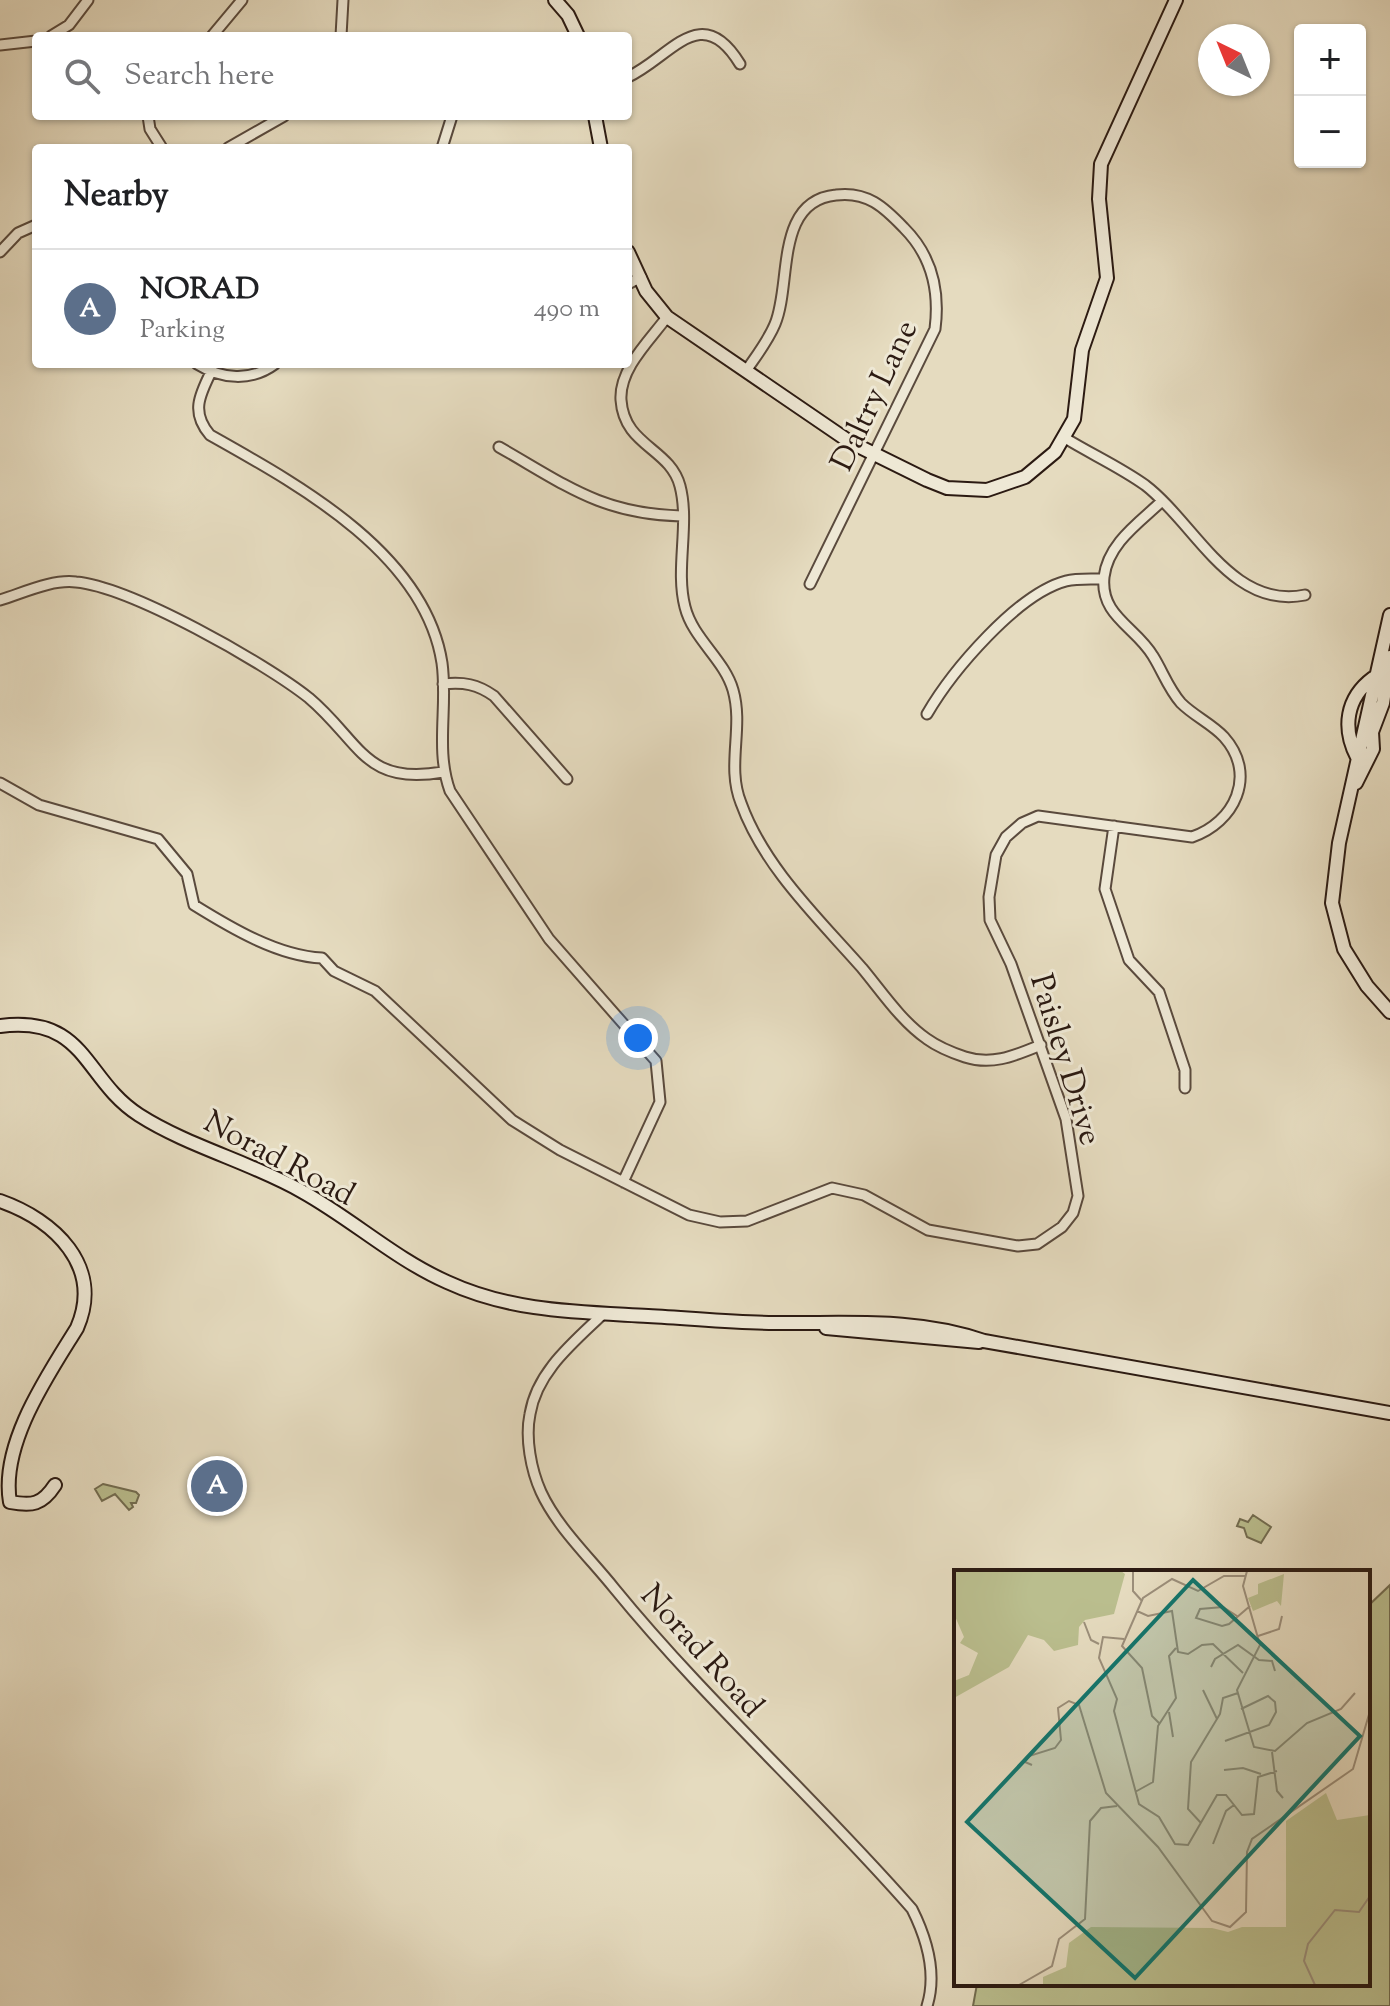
<!DOCTYPE html>
<meta charset="utf-8">
<style>
:root{--surface:#fff;--page:#f6f6f6;--text:#202124;--muted:#757577;--line:#e0e0e0;--accent:#8f2418}
body{margin:0;font-family:"Sorts Mill Goudy",serif;background:var(--page);color:var(--text)}
.controls{position:absolute;right:24px;top:24px;display:grid;overflow:hidden;border-radius:8px;box-shadow:0 2px 6px #0004}
.controls button{width:72px;height:72px;display:grid;place-items:center;padding:0;border:0;border-bottom:2px solid var(--line);background:var(--surface);color:var(--text);font:40px sans-serif}
.compass{position:absolute;left:1198px;top:24px;width:72px;height:72px;border-radius:50%;background:var(--surface);box-shadow:0 2px 6px #0004;rotate:317deg}
.you{position:absolute;left:638px;top:1038px;width:28px;height:28px;margin:-20px;border:6px solid #fff;border-radius:50%;background:#1a73e8;box-shadow:0 0 0 12px #1a73e833}
.badge{display:grid;place-items:center;width:52px;height:52px;border-radius:50%;background:var(--accent);color:#fff;font-size:26px;font-weight:700}
.pin{position:absolute;translate:-50% -50%;border:4px solid #fff;box-shadow:0 2px 8px #0006}
.list{margin:0;padding:0;list-style:none}
h2{display:flex;justify-content:space-between;align-items:center;height:104px;margin:0;padding:0 32px;font-size:34px}
h2 small{font-size:26px;font-weight:400;color:var(--muted)}
.list li{display:grid;grid-template-columns:52px 1fr auto;gap:24px;align-items:center;box-sizing:border-box;height:120px;padding:0 32px;border-top:2px solid var(--line)}
.list b{display:block;font-size:30px;white-space:nowrap}
.list p{margin:0;font-size:26px;white-space:nowrap;color:var(--muted)}
.list em{font-size:26px;font-style:normal;color:var(--muted)}
.icon{flex:none;width:44px;height:44px;fill:none;stroke:currentColor;stroke-width:2;stroke-linecap:round;stroke-linejoin:round}
.map{position:relative;flex:none;width:1390px;height:2006px;overflow:hidden}
.search{position:absolute;background:var(--surface);box-shadow:0 2px 6px #0004;left:32px;top:32px;width:600px;height:88px;display:flex;align-items:center;gap:20px;box-sizing:border-box;padding:0 28px;border-radius:8px;color:var(--muted);font-size:30px}
.panel{position:absolute;background:var(--surface);box-shadow:0 2px 6px #0004;left:32px;top:144px;width:600px;height:224px;border-radius:8px}
.map>svg:first-child{display:block}
.green{fill:#babe8e;stroke:#726c50;stroke-width:2}
.lines{fill:none;stroke-linecap:round;stroke-linejoin:round}
.street-casing{stroke:#5a4a3d;stroke-width:13}
.secondary-casing{stroke:#2b1a12;stroke-width:16}
.street{stroke:#eee8d5;stroke-width:9}
.secondary{stroke:#eee8d5;stroke-width:12}
.labels{text-anchor:middle;stroke-width:6;stroke-linejoin:round;paint-order:stroke}
.street-label{font-size:32px;fill:#2b1a12;stroke:#eee8d5}
.inset-road{fill:none;stroke:#9b8e7a;stroke-width:2}
.view{fill:#0f766e;fill-opacity:0.15;stroke:#0f766e;stroke-width:4}
.inset-edge{fill:none;stroke:#2b1a12;stroke-width:4}
</style>
<div class="map">
<svg width="1390" height="2006" viewBox="0 0 1390 2006">
<rect width="100%" height="100%" fill="#e5dbbf"/>
<filter id="stains"><feTurbulence type="fractalNoise" baseFrequency=".0025" numOctaves="4"/><feColorMatrix values="0 0 0 0 .2 0 0 0 0 .09 0 0 0 0 .02 0 0 0 .5 -.17"/></filter>
<radialGradient id="worn" r=".72"><stop offset=".6" stop-color="#630" stop-opacity="0"/><stop offset="1" stop-color="#630" stop-opacity=".3"/></radialGradient>
<path class="green" d="M103,1484L136,1492L139,1495L136,1503H131L133,1507L129,1510L115,1494L102,1501L95,1489Z
M1253,1515L1271,1527L1261,1543L1247,1537L1244,1528L1237,1526L1240,1519L1248,1522Z
M1390,1585V2006H973L977,1984H1368V1606Z"/>
<g class="lines">
<defs>
<path id="street" d="M51,36L69,25L88,0
M212,36L242,0
M341,36L343,0
M0,45L36,41
M628,77C671,57 701,0 740,64
M148,116L150,129L162,148
M228,148L284,116
M442,148L452,116
M0,252L18,233L36,225
M628,284L641,277
M667,317C650,340 619,369 621,400C624,446 670,448 680,486C690,524 675,569 685,607C693,639 724,659 733,690C744,728 726,766 741,803C764,867 818,918 862,968C882,992 901,1021 927,1039C938,1047 953,1053 965,1057C993,1066 1016,1055 1041,1045
M197,364C221,379 251,382 275,364
M746,371C756,356 768,341 775,324C792,284 774,201 836,195C867,191 884,207 904,228C932,256 940,290 935,329L810,584
M211,372C199,396 191,413 210,435C297,484 425,553 442,663C448,706 435,750 450,791L549,939L656,1061L660,1102L623,1182
M1065,438C1091,454 1120,467 1145,485C1195,523 1231,610 1305,595
M499,447C566,485 601,514 681,516
M0,600C23,593 52,579 76,582C131,587 265,663 309,698C361,742 364,786 443,772
M443,684C464,682 477,684 494,696L567,779
M927,714C952,671 1017,594 1066,581C1077,578 1091,579 1103,579
M0,783L39,805L158,839L187,874L194,905C231,928 278,956 322,958L334,971L375,991L512,1120L560,1150L689,1215L720,1222L747,1221L832,1188L864,1195L928,1230L1018,1246L1037,1244L1062,1227L1073,1213L1078,1196L1066,1119L1011,964L990,920L989,897L996,855L1006,837L1022,823L1038,816L1192,837C1234,823 1258,775 1224,737C1212,724 1194,716 1181,703C1168,688 1163,672 1153,656C1136,627 1100,616 1104,577C1108,543 1140,522 1162,501
M1114,826L1105,889L1129,960L1159,992L1185,1070V1088
M604,1313C574,1342 537,1371 530,1414C525,1438 531,1470 541,1492C557,1527 590,1558 614,1588C707,1702 816,1799 912,1909C927,1939 937,1974 927,2006"/>
<path id="secondary" d="M555,0L568,15L578,36
M595,116L601,148
M628,252L646,291L667,317L850,442L927,480L947,488L987,490L1025,477L1055,452L1074,419L1082,350L1107,278L1099,199L1101,164L1176,0
M1390,615L1339,843L1332,903L1344,949L1367,986L1390,1012
M1357,757C1342,728 1346,698 1373,678
M1356,783L1373,749L1372,732L1383,703L1390,657
M0,1026C87,1015 83,1079 139,1115C189,1147 251,1162 303,1192C353,1220 395,1259 447,1282C512,1312 578,1312 648,1316C690,1318 733,1323 775,1323C846,1324 916,1317 984,1341L1390,1413
M0,1201C54,1220 104,1266 77,1328C48,1375 0,1444 10,1502C32,1506 42,1505 55,1485
M826,1328L979,1342"/>
</defs>
<use href="#street" class="street-casing"/>
<use href="#secondary" class="secondary-casing"/>
<use href="#street" class="street"/>
<use href="#secondary" class="secondary"/>
</g>
<g class="labels">
<g class="street-label">
<text transform="translate(873 395) rotate(-65)" y="11">Daltry Lane</text>
<text transform="translate(1067 1059) rotate(73)" y="11">Paisley Drive</text>
<text transform="translate(280 1157) rotate(28)" y="11">Norad Road</text>
<text transform="translate(703 1650) rotate(48)" y="11">Norad Road</text>
</g>
</g>
<g transform="translate(954 1570)">
<rect width="416" height="416" fill="#e5dbbf"/>
<path d="M0,1H167L171,4L160,44L131,50L125,57L124,75L100,81L90,70L74,65L55,97L0,128V111L15,105L24,83L6,73L10,67L0,44ZM330,4L327,36L323,31L299,41L294,28L304,24V14ZM372,223L383,250L416,245V415H89V407L112,397L115,373L137,357L258,358L274,362L288,357H332V251Z" fill="#babe8e"/>
<path class="inset-road" d="M179,1V21L188,31M293,1L289,16L306,75L283,120L300,177L321,181L353,153L387,139L401,123M183,41L194,46L218,41L224,82L234,84L248,75L259,74L289,103M283,46L269,37L246,39L242,48L268,56L275,54L296,36M130,52L137,70L145,74M304,66L325,59L328,46M170,69L149,67L145,88L163,129L160,141L185,234L205,247L221,274L234,275L263,225H272L288,245L300,244L304,207L323,201M257,97L261,89L284,75L305,90L318,91L321,101M249,120L263,149M215,142L219,167M205,153L198,146L188,98L168,76L189,28L218,9L244,21L270,6H291M271,171L315,155L322,142L321,132L314,126L287,139M318,182L323,221L329,228M78,195L71,192L75,186L101,178L107,170L104,138L115,131L125,135L152,223L204,277L258,351L276,357L292,342L293,282L298,269L399,199L416,141M270,200L289,198L307,204M181,222L199,212L204,156L222,128L215,86L222,78M247,253L234,239L237,192L266,144L269,128L284,123M259,274L272,241L280,235M65,415L98,396L105,369L131,349L136,251L147,238L163,236M361,415L350,391L354,374L381,340L405,342L416,326"/>
<path class="view" d="M239,10L406,166L181,408L13,252Z"/>
<rect width="416" height="416" class="inset-edge"/>
</g>
<rect width="100%" height="100%" filter="url(#stains)"/>
<rect width="100%" height="100%" fill="url(#worn)"/>
</svg>
<div class="controls">
<button>+</button>
<button>−</button>
</div>
<svg class="compass" viewBox="-18 -18 36 36"><path d="M0-13l5 13h-10z" fill="#e53935"/><path d="M0 13l5-13h-10z" fill="#757577"/></svg>
<div class="you"></div>
<div class="pin badge" style="left:217px;top:1486px;background:#5c6f8a">A</div>
<div class="search"><svg class="icon" aria-label="search" viewBox="0 0 24 24"><circle cx="10" cy="10" r="6"/><path d="M15 15l6 6"/></svg>Search here</div>
<section class="panel">
<h2>Nearby<small></small></h2>
<ul class="list">
<li><span class="badge" style="background:#5c6f8a">A</span><div><b>NORAD</b><p>Parking</p></div><em>490 m</em></li>
</ul>
</section>
</div>
